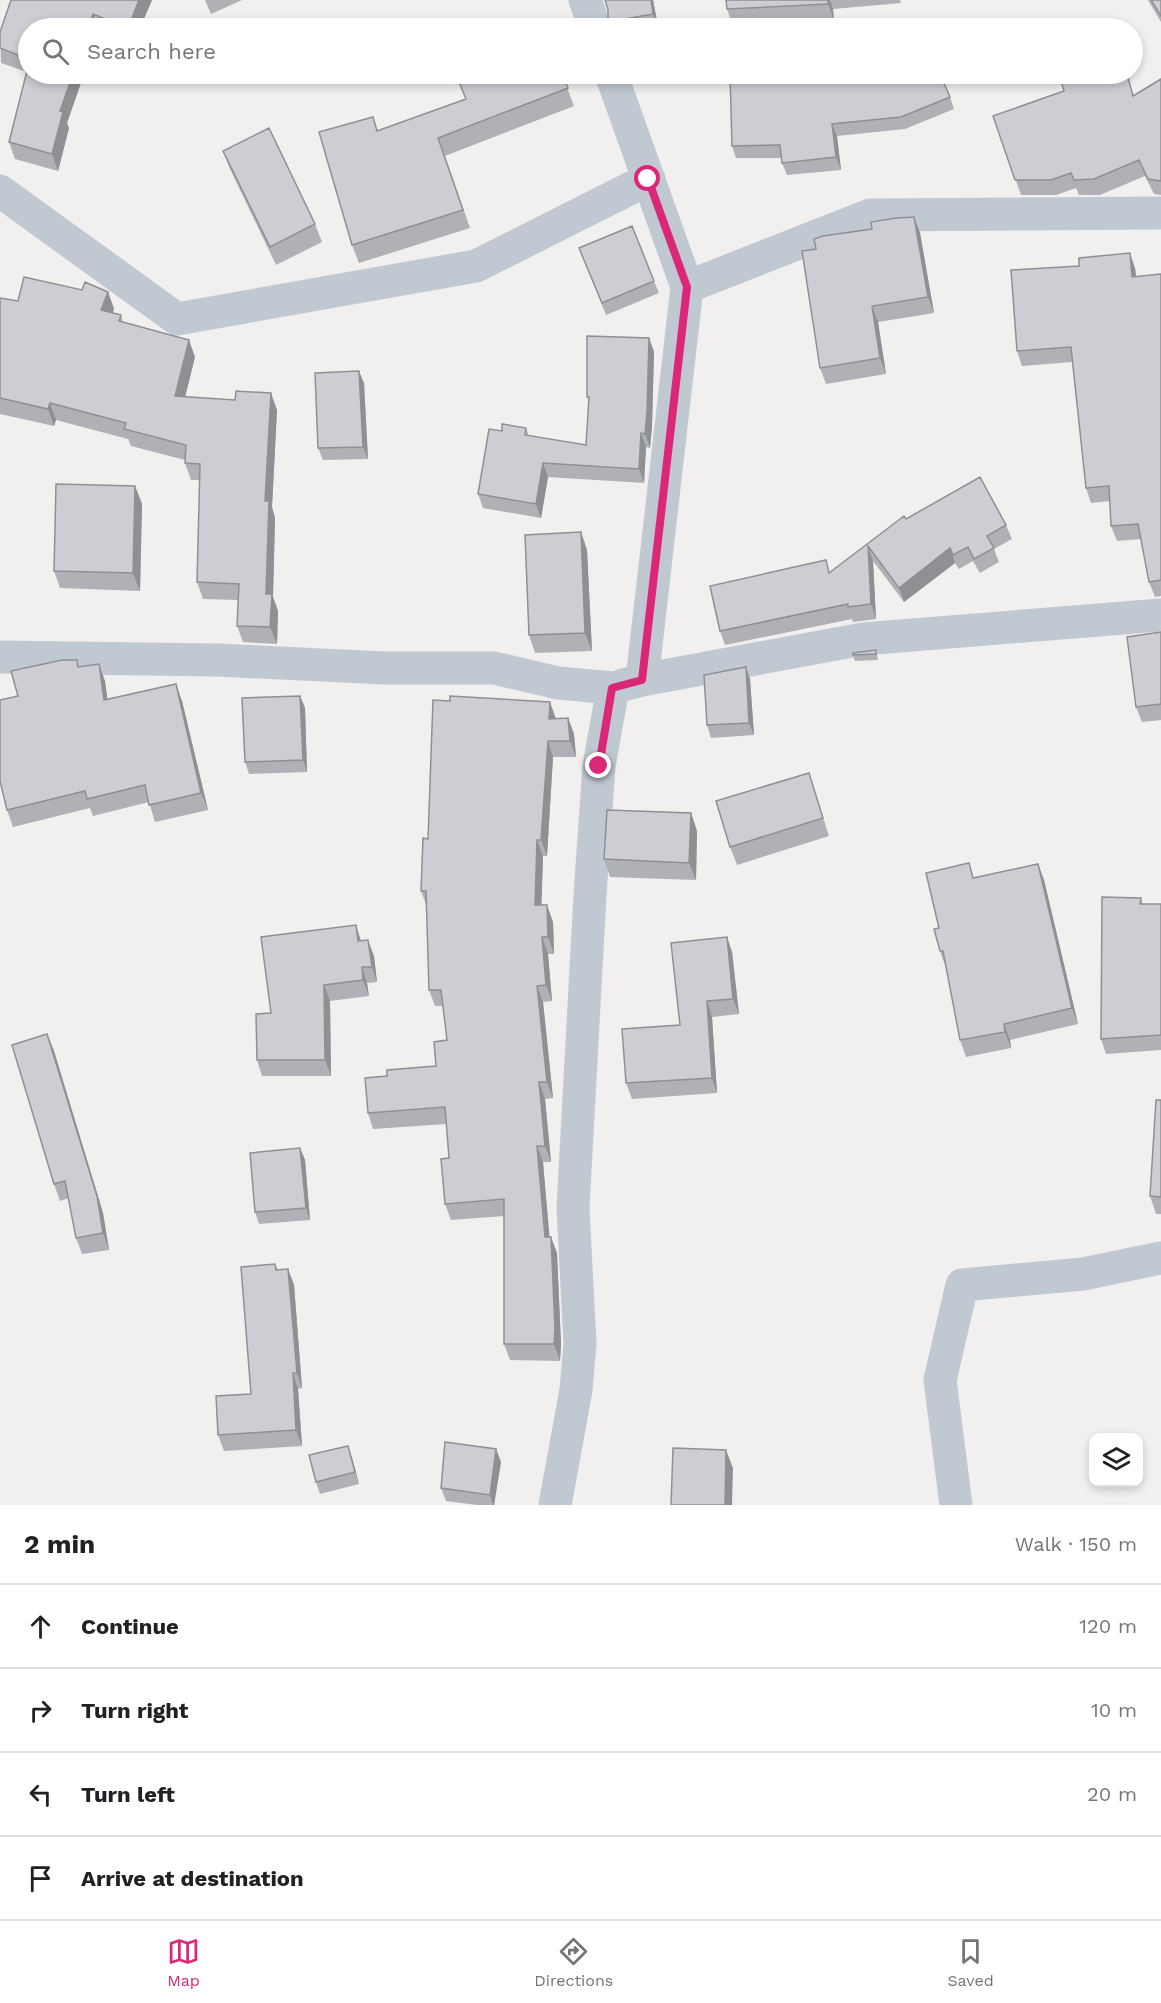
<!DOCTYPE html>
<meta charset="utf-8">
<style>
:root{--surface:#fff;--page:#f6f6f6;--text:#202124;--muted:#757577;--line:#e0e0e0;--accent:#db2777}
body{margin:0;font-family:"Work Sans",sans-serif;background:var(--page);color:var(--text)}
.controls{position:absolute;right:18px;bottom:18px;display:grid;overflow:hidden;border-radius:12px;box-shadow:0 3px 9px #0003}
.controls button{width:54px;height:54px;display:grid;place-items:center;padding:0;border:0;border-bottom:2px solid var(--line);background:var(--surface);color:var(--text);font:30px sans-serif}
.stop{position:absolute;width:18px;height:18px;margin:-14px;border:4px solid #db2777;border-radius:50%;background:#fff}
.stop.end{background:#db2777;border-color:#fff;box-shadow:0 2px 6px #0008}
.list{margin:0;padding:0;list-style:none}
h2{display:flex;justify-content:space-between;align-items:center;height:78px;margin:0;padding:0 24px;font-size:26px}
h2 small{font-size:20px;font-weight:400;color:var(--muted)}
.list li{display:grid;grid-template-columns:39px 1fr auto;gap:18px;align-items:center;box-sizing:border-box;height:84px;padding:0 24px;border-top:2px solid var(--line)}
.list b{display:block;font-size:22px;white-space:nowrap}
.list em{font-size:20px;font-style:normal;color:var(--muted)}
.icon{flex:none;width:33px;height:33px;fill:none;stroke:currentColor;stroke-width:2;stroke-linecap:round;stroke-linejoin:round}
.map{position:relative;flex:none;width:1161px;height:1505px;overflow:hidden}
.search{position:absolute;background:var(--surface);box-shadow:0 3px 9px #0003;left:18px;right:18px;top:18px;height:66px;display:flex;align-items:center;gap:15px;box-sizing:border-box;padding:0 21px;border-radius:33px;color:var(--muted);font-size:22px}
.sheet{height:414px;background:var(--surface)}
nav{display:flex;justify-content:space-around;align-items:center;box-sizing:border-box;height:84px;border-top:2px solid var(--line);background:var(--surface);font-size:16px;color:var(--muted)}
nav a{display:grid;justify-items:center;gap:3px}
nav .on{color:var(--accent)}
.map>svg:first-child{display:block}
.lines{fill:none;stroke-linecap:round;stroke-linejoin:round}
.minor{stroke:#c0c9d1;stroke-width:33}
.wall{fill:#afb1b6}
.shaded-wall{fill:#8f9094}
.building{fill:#ccced4;stroke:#8f9094;stroke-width:1.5}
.route{stroke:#db2777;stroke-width:8}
</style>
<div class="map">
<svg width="1161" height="1505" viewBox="0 0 1161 1505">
<rect width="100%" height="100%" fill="#f2efef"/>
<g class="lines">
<path class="minor" d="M585,0L595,28
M611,74L687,287L642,680
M0,191L177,319L476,266L649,179
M687,287L870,215L1161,213
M0,657L217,660L385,668H494L558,683L613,688L599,766L590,895L573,1208L580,1344L576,1390L555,1505
M623,685L642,680L863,639L1161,615
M956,1505L940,1380L962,1285L1083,1274L1161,1258"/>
</g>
<path class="wall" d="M152,0L140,28H28V74H84L67,123L69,128L58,171L15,159L9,142L27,72L1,63L0,32Z
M205,0H242L211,14Z
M653,0L658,26L644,28H611L608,22V10Z
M726,0H900L901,3L833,9L834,20L732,24L727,9Z
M1148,0H1161V22Z
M562,74L574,106L445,156L470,228L359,263L352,245L373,117L378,131Z
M1161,79V195L1154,194L1145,176L1100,195H1079L1076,188L1056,195H1021L993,116L1064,91L1134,95Z
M950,97L954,109L905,129L837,136L841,170L787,175L782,163V158H736L732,146Z
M223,151L315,224L322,242L276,265L230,169Z
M914,217L920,233L934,313L878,322L886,374L826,384L820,368L816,249L872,229Z
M579,248L654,281L659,293L606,315Z
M1135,268L1136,277L1161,274V596L1155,597L1149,582L1141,539L1117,541L1111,526L1110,501L1091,503L1086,488L1072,362L1022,366L1017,351Z
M82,290L108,292L114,309L113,313L121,315L123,322L195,357L185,397L277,410L272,507L275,518L273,597L278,611L277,644L243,642L237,626L238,600L203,599L197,582L200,480H191L185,463V460L131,446L128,439L56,420L54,426L0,414V298L18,301Z
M649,338L654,352L652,426L650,448L646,447L644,483L548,477L541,518L483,508L478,494L526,428L529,436L586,445L589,403L587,397Z
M364,383L368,459L323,460L318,448Z
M135,486L142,504L140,591L60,588L54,571Z
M906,519L1006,525L1012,539L994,549L999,562L980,573L973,561L959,569L955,563L904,602L873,561L876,619L853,622L852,619L725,645L720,631L830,572Z
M581,532L587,550L592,651L535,653L529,635Z
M1161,632V720L1142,722L1136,707Z
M876,650L878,660L855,661L853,655Z
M80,667L105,681L107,699L182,701L208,810L155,822L149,802L93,816L90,808L13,827L7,810L18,696Z
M750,679L754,735L711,738L707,725Z
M300,696L305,708L307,772L249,774L245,762Z
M568,718L574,734L576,757H553L547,856H543L541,905L553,922L554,954H548L552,1001L543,1002L553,1098L545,1099L551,1162H543L549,1237L557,1253L561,1344L560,1361L510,1360L504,1344V1216L451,1220L445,1204L449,1158L446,1124L373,1129L368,1113L387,1076L436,1066L447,1040L443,1006H435L429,990L427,907L421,891L428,839Z
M809,773L829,836L737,865L730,847Z
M691,813L697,831L696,880L610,877L604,859Z
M1038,864L1044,880L1078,1024L1010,1040L1011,1048L966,1057L960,1040L946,968L940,951L939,928L974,878Z
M1141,898L1143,904H1161V1050L1106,1054L1101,1039Z
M727,937L732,952L739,1014L712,1017L717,1093L632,1099L626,1083L680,1025Z
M361,941L374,956L377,982L367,983L369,996L330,1001L331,1076H262L257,1060L271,1013Z
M47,1034L54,1051L103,1213L109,1250L82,1254L76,1238L69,1198L60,1201L54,1184Z
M1161,1100V1214H1156L1150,1196Z
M300,1148L305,1160L310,1220L259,1224L255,1212Z
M275,1264L278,1270L288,1269L294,1285L302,1388L298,1389L302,1446L224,1451L218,1435L251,1394Z
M496,1449L501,1462L494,1505H477L446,1501L441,1488Z
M352,1458L359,1484L320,1494L316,1482Z"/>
<path class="shaded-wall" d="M139,0H152L140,28H128Z
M651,0H653L658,26L653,14Z
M828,0H830L833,9L834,20L828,4Z
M93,14L99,28H88Z
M73,74H84L67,123L69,128L58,171L52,154L60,111Z
M832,124L837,136L841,170L836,157Z
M914,217L920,233L934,313L928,297Z
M1130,253L1135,268L1138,292L1132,277Z
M108,292L114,309L107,327L101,310Z
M872,306L878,322L886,374L880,358Z
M649,338L654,352L652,426L650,448L645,434Z
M189,340L195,357L181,413L175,396Z
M359,371L364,383L368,459L363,447Z
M271,393L277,410L272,507L275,518L273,597L278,611L277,644L270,627L266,594L265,501Z
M50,403L56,420L54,426L48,409Z
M641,433L646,447L644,483L639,469Z
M543,463L548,477L541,518L536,504Z
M135,486L142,504L140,591L133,573Z
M581,532L587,550L592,651L585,633Z
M868,546L873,561L876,619L871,604Z
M950,548L955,563L904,602L899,588Z
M99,664L105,681L110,717L104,700Z
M746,667L750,679L754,735L749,723Z
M176,684L182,701L208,810L201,793Z
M300,696L305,708L307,772L303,760Z
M550,702L556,719H549Z
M568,718L574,734L576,757L570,741Z
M548,741L553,757L547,856L541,840Z
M691,813L697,831L696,880L689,863Z
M537,840L543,856L541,921L535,905Z
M1038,864L1044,880L1078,1024L1072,1008Z
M547,905L553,922L554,954L548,937Z
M356,925L361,941H358Z
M542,937L548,954L552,1001L546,985Z
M727,937L732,952L739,1014L733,999Z
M368,940L374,956L377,982L372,967Z
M362,967L367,983L369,996L363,980Z
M324,985L330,1001L331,1076L325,1060Z
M537,986L543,1002L553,1098L547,1082Z
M707,1001L712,1017L717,1093L712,1078Z
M1004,1024L1010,1040L1011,1048L1005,1032Z
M47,1034L54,1051L103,1213L109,1250L103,1233Z
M539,1082L545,1099L551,1162L545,1146Z
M537,1146L543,1162L551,1253L545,1237Z
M300,1148L305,1160L310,1220L306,1208Z
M551,1237L557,1253L561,1344L560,1361L554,1344Z
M288,1269L294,1285L302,1388L297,1373Z
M293,1373L298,1389L302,1446L296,1430Z
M348,1446L352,1458L359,1484L355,1472Z
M496,1449L501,1462L494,1505H493L490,1495Z
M726,1450L733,1468L732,1505H725Z"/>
<path class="building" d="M11,0H139L128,28L93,14L88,28H28V59L0,48V32Z
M605,0H651L653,14L608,22V10Z
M726,0H828V4L727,9Z
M1151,0H1161V16Z
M28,67V74H73L60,111L63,112L52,154L9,142Z
M467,74H562L568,88L438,138L463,210L352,245L319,132L373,117L377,131L466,99L457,77Z
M730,74H940L950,97L901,117L832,124L836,157L782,163L780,145L732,146Z
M1059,74H1127L1133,96L1161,79V181L1148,179L1139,160L1094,179L1074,180L1071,173L1051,180H1015L993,116L1064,91Z
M269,128L315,224L270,247L223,151Z
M914,217L928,297L872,306L880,358L820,368L802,251L816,249L814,239L823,236L872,229L871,222L896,218Z
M632,226L654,281L602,303L579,248Z
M1130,253L1132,277L1161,274V580L1149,582L1138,524L1111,526L1109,486L1086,488L1071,347L1017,351L1011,270L1079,266V258Z
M24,277L82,290L85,282L108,292L101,310L121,315L119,321L189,340L175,396L235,400L236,391L271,393L265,501H269L266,594H272L270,627L237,626L239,584L197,582L200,464L185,463L186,445L124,429L126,423L50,403L48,409L0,398V298L18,301Z
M587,336L649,338L647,412L645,434L641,433L639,469L543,463L536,504L478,494L489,429L502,431V424L526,428L525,435L586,445L589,397H587Z
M359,371L363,447L318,448L315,373Z
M980,477L1006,525L987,536L994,548L974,559L968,547L953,555L950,548L899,588L868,546L871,604L848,607V604L720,631L710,586L826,560L829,573L904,516L906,519Z
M56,484L135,486L133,573L54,571Z
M581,532L585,633L529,635L525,535Z
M1161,632V704L1136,707L1127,637Z
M876,650V654L853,655V653Z
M62,660H77L78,667L99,664L104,700L176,684L201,793L149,805L145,785L87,799L85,791L7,810L0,781V700L18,696L11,671Z
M746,667L749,723L707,725L704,675Z
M300,696L303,760L245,762L242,698Z
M450,696L550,702L549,719L568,718L570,741H548L541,840H537L535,905H547L548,937H542L546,985L537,986L547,1082H539L545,1146H537L545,1237H551L555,1328L554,1344H504V1199L445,1204L441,1159L449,1158L445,1107L368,1113L365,1078L387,1076V1070L436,1066L434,1042L447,1040L441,990H429L426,891H421L423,838L428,839L433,700L450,701Z
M809,773L823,818L730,847L716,801Z
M607,810L691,813L689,863L604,859Z
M969,863L973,878L1038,864L1072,1008L1004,1024L1005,1032L960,1040L943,951H940L934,929L939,928L926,873Z
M1102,897L1141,898L1140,904H1161V1035L1101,1039Z
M356,925L358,941L368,940L372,967H362L363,980L324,985L325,1060H257L256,1014L271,1013L261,937Z
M727,937L733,999L707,1001L712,1078L626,1083L622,1029L680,1025L671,943Z
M47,1034L97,1196L103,1233L76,1238L65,1181L54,1184L12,1045Z
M1156,1100H1161V1197L1150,1196Z
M300,1148L306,1208L255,1212L250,1153Z
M275,1264L276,1270L288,1269L297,1373H293L296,1430L218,1435L216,1396L251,1394L241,1267Z
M445,1442L496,1449L490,1495L441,1488Z
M348,1446L355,1472L316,1482L309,1455Z
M673,1448L726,1450L725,1505H671Z"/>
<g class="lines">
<path class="route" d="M599,766L612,688L642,680L687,287L648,179"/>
</g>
</svg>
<div class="controls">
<button><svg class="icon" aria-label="layers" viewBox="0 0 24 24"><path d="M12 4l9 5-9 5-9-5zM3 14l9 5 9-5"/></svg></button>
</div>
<div class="stop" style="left:648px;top:179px"></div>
<div class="stop end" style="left:599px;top:766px"></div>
<div class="search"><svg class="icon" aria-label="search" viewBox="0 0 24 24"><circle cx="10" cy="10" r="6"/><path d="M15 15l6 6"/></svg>Search here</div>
</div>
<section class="sheet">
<h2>2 min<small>Walk · 150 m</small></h2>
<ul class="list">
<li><svg class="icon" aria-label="ahead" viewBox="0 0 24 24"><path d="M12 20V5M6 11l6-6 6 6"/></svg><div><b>Continue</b></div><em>120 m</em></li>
<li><svg class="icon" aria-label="right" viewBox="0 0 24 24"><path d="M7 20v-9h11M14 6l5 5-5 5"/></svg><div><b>Turn right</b></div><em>10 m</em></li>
<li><svg class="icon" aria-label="left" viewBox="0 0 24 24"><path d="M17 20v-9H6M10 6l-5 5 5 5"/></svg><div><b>Turn left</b></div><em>20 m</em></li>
<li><svg class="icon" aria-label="arrive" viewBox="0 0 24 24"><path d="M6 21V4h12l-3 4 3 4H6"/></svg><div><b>Arrive at destination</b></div></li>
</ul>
</section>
<nav>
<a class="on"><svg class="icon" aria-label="map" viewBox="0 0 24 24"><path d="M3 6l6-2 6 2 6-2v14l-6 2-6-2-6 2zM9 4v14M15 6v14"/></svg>Map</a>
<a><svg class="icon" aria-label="directions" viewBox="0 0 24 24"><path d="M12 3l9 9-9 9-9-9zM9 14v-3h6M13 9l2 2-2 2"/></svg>Directions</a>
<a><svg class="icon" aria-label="saved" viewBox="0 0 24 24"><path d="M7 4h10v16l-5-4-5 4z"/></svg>Saved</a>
</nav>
